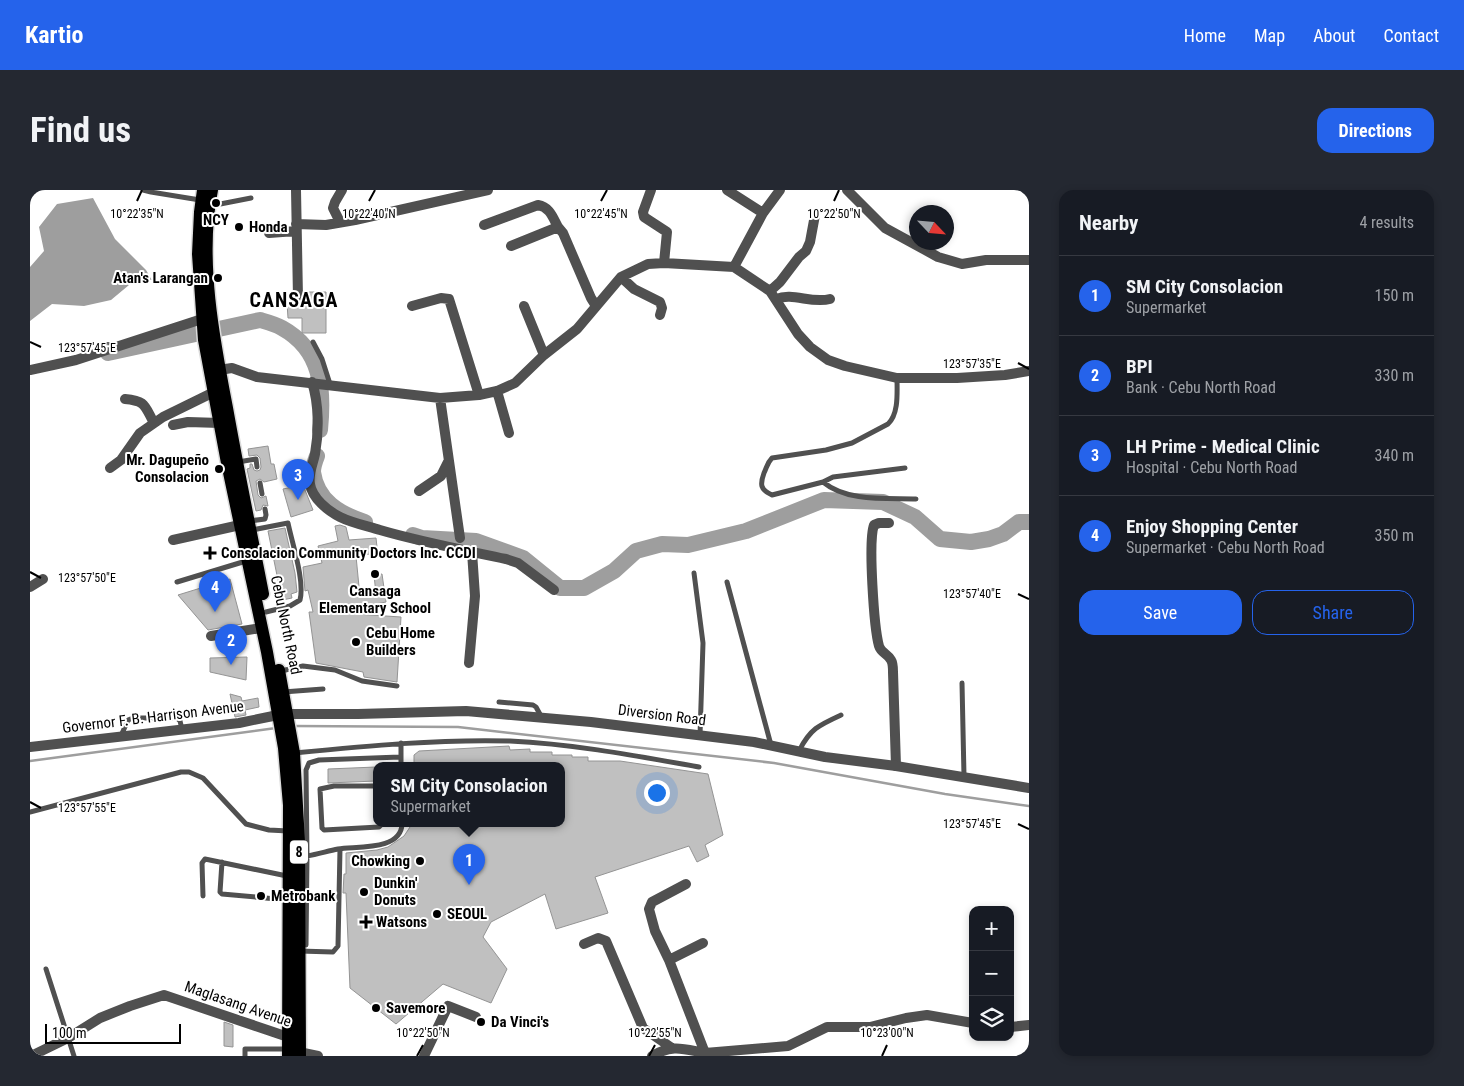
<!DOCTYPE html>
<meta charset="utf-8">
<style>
:root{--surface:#171b24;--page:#242831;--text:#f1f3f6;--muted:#9ea1a6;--line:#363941;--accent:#2563eb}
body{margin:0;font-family:"Roboto Condensed",sans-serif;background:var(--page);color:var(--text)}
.controls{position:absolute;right:15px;bottom:15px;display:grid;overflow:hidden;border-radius:10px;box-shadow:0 2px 8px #0003}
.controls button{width:45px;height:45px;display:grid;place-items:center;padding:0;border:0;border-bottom:1px solid var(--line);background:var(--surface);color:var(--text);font:25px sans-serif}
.compass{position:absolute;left:879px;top:15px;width:45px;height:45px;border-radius:50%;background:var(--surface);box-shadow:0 2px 8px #0003;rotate:116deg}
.scale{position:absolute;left:15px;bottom:12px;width:136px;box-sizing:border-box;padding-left:5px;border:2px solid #000;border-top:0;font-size:14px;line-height:18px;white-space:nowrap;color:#000;-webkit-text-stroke:4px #fff;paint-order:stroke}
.you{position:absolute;left:626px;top:602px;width:18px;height:18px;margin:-12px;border:4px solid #fff;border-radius:50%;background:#1a73e8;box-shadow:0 0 0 8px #1a73e833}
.badge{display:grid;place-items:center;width:32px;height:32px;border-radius:50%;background:var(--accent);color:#fff;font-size:16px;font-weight:700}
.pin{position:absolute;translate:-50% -41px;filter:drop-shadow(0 1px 2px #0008)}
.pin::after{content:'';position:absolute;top:26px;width:18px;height:15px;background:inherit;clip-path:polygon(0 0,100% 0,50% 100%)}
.popup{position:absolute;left:343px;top:572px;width:192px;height:65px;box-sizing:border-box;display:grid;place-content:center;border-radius:10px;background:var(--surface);filter:drop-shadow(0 1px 4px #0005);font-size:16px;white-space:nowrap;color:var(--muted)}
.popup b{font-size:19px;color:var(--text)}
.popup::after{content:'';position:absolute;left:50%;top:100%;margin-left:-10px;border:10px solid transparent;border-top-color:var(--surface)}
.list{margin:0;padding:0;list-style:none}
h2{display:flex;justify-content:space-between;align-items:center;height:65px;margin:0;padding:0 20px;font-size:21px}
h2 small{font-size:16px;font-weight:400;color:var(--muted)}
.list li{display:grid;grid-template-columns:32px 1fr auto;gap:15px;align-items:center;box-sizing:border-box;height:80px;padding:0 20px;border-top:1px solid var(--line)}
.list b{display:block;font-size:19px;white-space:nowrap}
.list p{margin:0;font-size:16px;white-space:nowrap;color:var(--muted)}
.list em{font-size:16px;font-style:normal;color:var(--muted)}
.actions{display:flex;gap:10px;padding:15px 20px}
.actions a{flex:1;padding:11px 0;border:1px solid var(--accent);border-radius:15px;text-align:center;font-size:18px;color:var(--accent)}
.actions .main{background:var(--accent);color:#fff}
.icon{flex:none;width:28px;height:28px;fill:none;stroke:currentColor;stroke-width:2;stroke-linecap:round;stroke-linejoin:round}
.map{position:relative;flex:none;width:999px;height:866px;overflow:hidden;border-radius:15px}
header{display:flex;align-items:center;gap:30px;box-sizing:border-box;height:70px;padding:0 25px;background:var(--accent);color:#fff}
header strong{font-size:24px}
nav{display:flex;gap:28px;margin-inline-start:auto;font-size:18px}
.intro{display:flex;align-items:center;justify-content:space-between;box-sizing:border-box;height:120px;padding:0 30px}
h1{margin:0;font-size:35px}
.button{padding:12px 22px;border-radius:15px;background:var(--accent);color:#fff;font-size:18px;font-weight:700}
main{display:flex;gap:30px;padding:0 30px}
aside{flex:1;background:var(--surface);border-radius:15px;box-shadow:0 2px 8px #0003}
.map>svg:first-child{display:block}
.water{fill:#9e9e9e}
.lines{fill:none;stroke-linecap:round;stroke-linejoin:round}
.stream{stroke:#9e9e9e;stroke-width:2.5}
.river{stroke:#9e9e9e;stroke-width:16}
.building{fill:#c0c0c0;stroke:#949494}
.primary-casing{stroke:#dbdbdb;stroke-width:15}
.service{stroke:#505050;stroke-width:5}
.minor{stroke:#505050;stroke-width:10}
.tertiary{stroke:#505050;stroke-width:10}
.primary{stroke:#000;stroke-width:12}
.ticks{fill:none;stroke:#000;stroke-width:2}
.poi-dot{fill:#000;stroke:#fff;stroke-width:2}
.labels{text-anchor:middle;stroke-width:4;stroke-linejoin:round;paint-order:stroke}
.shield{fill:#fff;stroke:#4c4c4c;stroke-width:1}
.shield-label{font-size:14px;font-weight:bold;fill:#000}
.poi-label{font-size:15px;font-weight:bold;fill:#000;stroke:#fff;text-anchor:start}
.street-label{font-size:15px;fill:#000;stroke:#fff}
.district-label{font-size:20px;font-weight:bold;letter-spacing:1px;fill:#000;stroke:#fff}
.ticks-label{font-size:12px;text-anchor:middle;fill:#000;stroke:#fff;stroke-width:4;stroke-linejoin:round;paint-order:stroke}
</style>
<header>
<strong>Kartio</strong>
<nav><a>Home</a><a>Map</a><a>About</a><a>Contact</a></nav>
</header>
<div class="intro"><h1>Find us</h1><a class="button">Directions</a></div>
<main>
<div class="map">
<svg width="999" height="866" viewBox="0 0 999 866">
<rect width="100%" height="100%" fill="#fff"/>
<path class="water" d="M63,8L85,49L116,80L122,90H105L81,110L54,116L22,114L0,131V77L14,61L9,37L27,14Z"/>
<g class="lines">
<path class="stream" d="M264,536L428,537L744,573L915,604L999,616
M0,571L246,538"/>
<path class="river" d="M78,163L230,130C237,132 245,134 252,138C292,160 294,199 290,240
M287,266C285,271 283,278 283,282C287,311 310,324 335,332
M383,345L392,348L446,351L493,368L530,398H554L584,381L606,361L632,354L658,355L716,341L794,310L853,312L885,327L910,349L941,352L959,349L973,344L989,332H999"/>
</g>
<path class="building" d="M275,102H296V143H272V128H258L257,113L268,115L272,114L275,108Z
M238,256L241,274H244L247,289L234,292L230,289L226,291L228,305L231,308L236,306L238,316L233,315L231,320L226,321L217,279L220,278V274H222L224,280L227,281L230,280L231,277L230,268L227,265L219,266L218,259Z
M273,295L283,320L261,327L253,299Z
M310,335L316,337L319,350L346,348L348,366L340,367V364L326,366L330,407L346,404L344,385L352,384L356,412L310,421V423L371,427L367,492L334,487L333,482L286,473L279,422H283L278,400L275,401L273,377L292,373L288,356L308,351L305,336Z
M255,338L265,383L267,402L261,404L262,408L252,410L238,341Z
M200,389L212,434L178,440L148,405Z
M217,467L216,490L180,482V468Z
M200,504L211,507L212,511L228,508L229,517L215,520L216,525L205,527Z
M479,556L480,560L500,559V562H522V565H542V567H558V571H590L678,584L693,645L675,655L679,666L667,672L659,656L565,687L578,723L526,739L515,704L461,732L453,747L477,779L461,813L413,794L366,834L320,798L316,703H313L314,684H316V663L347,660L358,657L374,646L382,634H532V576H384V565L389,561Z
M346,577V591L298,593V579Z
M194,832L203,835V857L194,856Z"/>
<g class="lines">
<defs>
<path id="primary" d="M173,0L170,22L168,64L174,150L197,273L237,462L254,558L259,615L258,866
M182,0C168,68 184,151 197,218C208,280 221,342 233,404
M249,480L264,563L269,651L270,866"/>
</defs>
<use href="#primary" class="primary-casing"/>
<path class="service" d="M113,0L121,2
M122,0L121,2L170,10
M180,16L221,8
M283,152L292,169L300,194
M867,188C867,202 869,224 858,234L822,253L796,260L742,268C737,273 737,277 734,283C730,294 730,300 742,305L793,292L803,287L875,278
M208,272L226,269L227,277
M793,292C817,312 856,308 886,309
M230,293L232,304
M219,331L235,329L236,325L235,319
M222,340L258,333C262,353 275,391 270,410L260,416L236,422
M664,383L673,453L670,545
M147,392L216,371
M697,392L741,555
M251,481L273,476L305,480L332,491L367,496
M932,493L934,586
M253,502L293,499
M469,512L503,515L506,517L512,528
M90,548L98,530L103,528H147L150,531L152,539
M769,561C780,539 789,535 811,525
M264,563C336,556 408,549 480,551C544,554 607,566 669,577
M371,576V553
M346,596H304L290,599L292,638L294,640L349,637L352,634
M0,622L151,582H159L173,588L216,634L239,640L258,641
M277,666C288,664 298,661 308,659C327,656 371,661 372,634
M192,672L190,702L192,704L258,710
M173,706L172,673L175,669L257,686
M276,755L277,666L276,580L279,573L289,570L370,567
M269,761L303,762L308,756L310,659
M16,779L44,866
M215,866V859H257"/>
<path class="minor" d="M266,0L268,108
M621,0L613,22L614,27L637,42L634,73
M697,0L733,23
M817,0L855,38L908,67L932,74L956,70H999
M310,32L303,18L305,12L312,0
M266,34L296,35L325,30L458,0
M454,35L508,15C520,17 523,28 528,37
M239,43L266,41
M481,56L528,37L533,43L561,108L566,116
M704,77L733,23L750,0
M591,87L604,99L630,112L632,118L630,125
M740,101L750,92L769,67L776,61L780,52L785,25
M746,109C763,102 781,114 800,109
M382,116L411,108L419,109L449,205
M494,116L514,165
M0,180L46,170L172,129
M189,180L202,178L227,187L410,208L449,205L467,201L485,193L514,165L547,139L591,87L618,74L634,73L704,77L740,101L768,144L780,157L798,170L815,176L867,188H927L975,185L999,181
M282,192C289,214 289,242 285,264C283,274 278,284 280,294C282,308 298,321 310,327C322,333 337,336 350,340C391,352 434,360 476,369L488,373L524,400
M467,201L479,243
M410,208L430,348
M95,209C116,211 114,215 124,233
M143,235L158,232L190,233
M80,278L91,270L110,243L133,227L184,202
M389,301L411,286L418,272
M859,333H849L844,335C838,351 844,438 849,456C851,463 858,464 861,470C863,473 863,479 863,482L866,576
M143,350L210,335
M0,397L13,389
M181,446L231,438
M439,473L445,406L442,362
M656,694L622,712L619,719L625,741L639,770L675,863L758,856L797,837H840L876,828L897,825L943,833
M554,754L568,748L576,751L613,838L642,858
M639,770L673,753
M980,837L999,835
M264,861L288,866
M1,866L38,848L70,828L100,816L134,805L264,849
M394,866L418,816L446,827
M622,866C643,854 653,859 675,863"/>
<path class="tertiary" d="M257,524H328L436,521L561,532L724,552L795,567L866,576L999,598
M0,557L209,533L248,525"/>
<use href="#primary" class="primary"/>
</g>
<path class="ticks" d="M107,11L112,0M339,11L345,0M571,11L577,0M804,11L809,0M0,152L11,157M988,173L999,179M0,382L11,388M988,404L999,409M0,612L11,618M988,634L999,639M387,866L393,855M619,866L625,855M852,866L857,855"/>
<g class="poi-dot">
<circle cx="186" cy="13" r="5"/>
<circle cx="209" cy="37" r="5"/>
<circle cx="188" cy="88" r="5"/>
<circle cx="189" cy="279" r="5"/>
<path d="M177.5 355.5h5v5h5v5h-5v5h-5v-5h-5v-5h5z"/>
<circle cx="345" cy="384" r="5"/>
<circle cx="326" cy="452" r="5"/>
<circle cx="390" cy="671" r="5"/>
<circle cx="334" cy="702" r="5"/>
<circle cx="231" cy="706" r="5"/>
<circle cx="407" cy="724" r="5"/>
<path d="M333.5 724.5h5v5h5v5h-5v5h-5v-5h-5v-5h5z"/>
<circle cx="346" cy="818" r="5"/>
<circle cx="451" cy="832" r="5"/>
</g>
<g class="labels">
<rect class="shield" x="260" y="650.5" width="18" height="23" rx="4"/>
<g class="shield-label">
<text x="269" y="667">8</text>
</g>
<g class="poi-label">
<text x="186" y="35" text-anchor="middle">NCY</text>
<text x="219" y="42">Honda</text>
<text x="178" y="93" text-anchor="end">Atan's Larangan</text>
<text x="179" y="275" text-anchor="end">Mr. Dagupeño<tspan x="179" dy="17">Consolacion</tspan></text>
<text x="191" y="368">Consolacion Community Doctors Inc. CCDI</text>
<text x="345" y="406" text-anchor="middle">Cansaga<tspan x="345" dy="17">Elementary School</tspan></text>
<text x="336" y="448">Cebu Home<tspan x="336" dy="17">Builders</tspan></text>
<text x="380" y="676" text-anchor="end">Chowking</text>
<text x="344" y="698">Dunkin'<tspan x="344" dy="17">Donuts</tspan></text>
<text x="241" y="711">Metrobank</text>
<text x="417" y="729">SEOUL</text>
<text x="346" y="737">Watsons</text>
<text x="356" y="823">Savemore</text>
<text x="461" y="837">Da Vinci's</text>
</g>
<g class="street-label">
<text transform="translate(256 435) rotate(78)" y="5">Cebu North Road</text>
<text transform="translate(632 525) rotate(7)" y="5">Diversion Road</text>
<text transform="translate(123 527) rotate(-7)" y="5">Governor F. B. Harrison Avenue</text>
<text transform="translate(208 814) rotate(19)" y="5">Maglasang Avenue</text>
</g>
<g class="district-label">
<text x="264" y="117">CANSAGA</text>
</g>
</g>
<g class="ticks-label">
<text x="107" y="28">10°22'35"N</text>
<text x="339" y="28">10°22'40"N</text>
<text x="571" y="28">10°22'45"N</text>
<text x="804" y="28">10°22'50"N</text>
<text x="57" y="162">123°57'45"E</text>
<text x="942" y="178">123°57'35"E</text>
<text x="57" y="392">123°57'50"E</text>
<text x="942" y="408">123°57'40"E</text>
<text x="57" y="622">123°57'55"E</text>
<text x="942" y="638">123°57'45"E</text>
<text x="393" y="847">10°22'50"N</text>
<text x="625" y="847">10°22'55"N</text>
<text x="857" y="847">10°23'00"N</text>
</g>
</svg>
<div class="controls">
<button>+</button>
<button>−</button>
<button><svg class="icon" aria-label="layers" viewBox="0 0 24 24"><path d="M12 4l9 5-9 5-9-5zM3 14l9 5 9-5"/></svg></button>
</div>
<svg class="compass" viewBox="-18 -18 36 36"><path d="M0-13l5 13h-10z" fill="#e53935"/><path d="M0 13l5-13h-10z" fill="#9ea1a6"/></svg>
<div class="scale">100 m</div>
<div class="you"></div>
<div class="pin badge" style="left:439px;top:695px">1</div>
<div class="popup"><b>SM City Consolacion</b>Supermarket</div>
<div class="pin badge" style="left:201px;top:475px">2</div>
<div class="pin badge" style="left:268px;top:310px">3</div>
<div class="pin badge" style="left:185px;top:422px">4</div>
</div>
<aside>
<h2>Nearby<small>4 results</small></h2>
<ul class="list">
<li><span class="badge">1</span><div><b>SM City Consolacion</b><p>Supermarket</p></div><em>150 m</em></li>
<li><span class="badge">2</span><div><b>BPI</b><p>Bank · Cebu North Road</p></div><em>330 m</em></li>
<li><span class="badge">3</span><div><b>LH Prime - Medical Clinic</b><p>Hospital · Cebu North Road</p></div><em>340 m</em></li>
<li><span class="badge">4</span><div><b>Enjoy Shopping Center</b><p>Supermarket · Cebu North Road</p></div><em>350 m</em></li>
</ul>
<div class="actions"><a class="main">Save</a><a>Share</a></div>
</aside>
</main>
